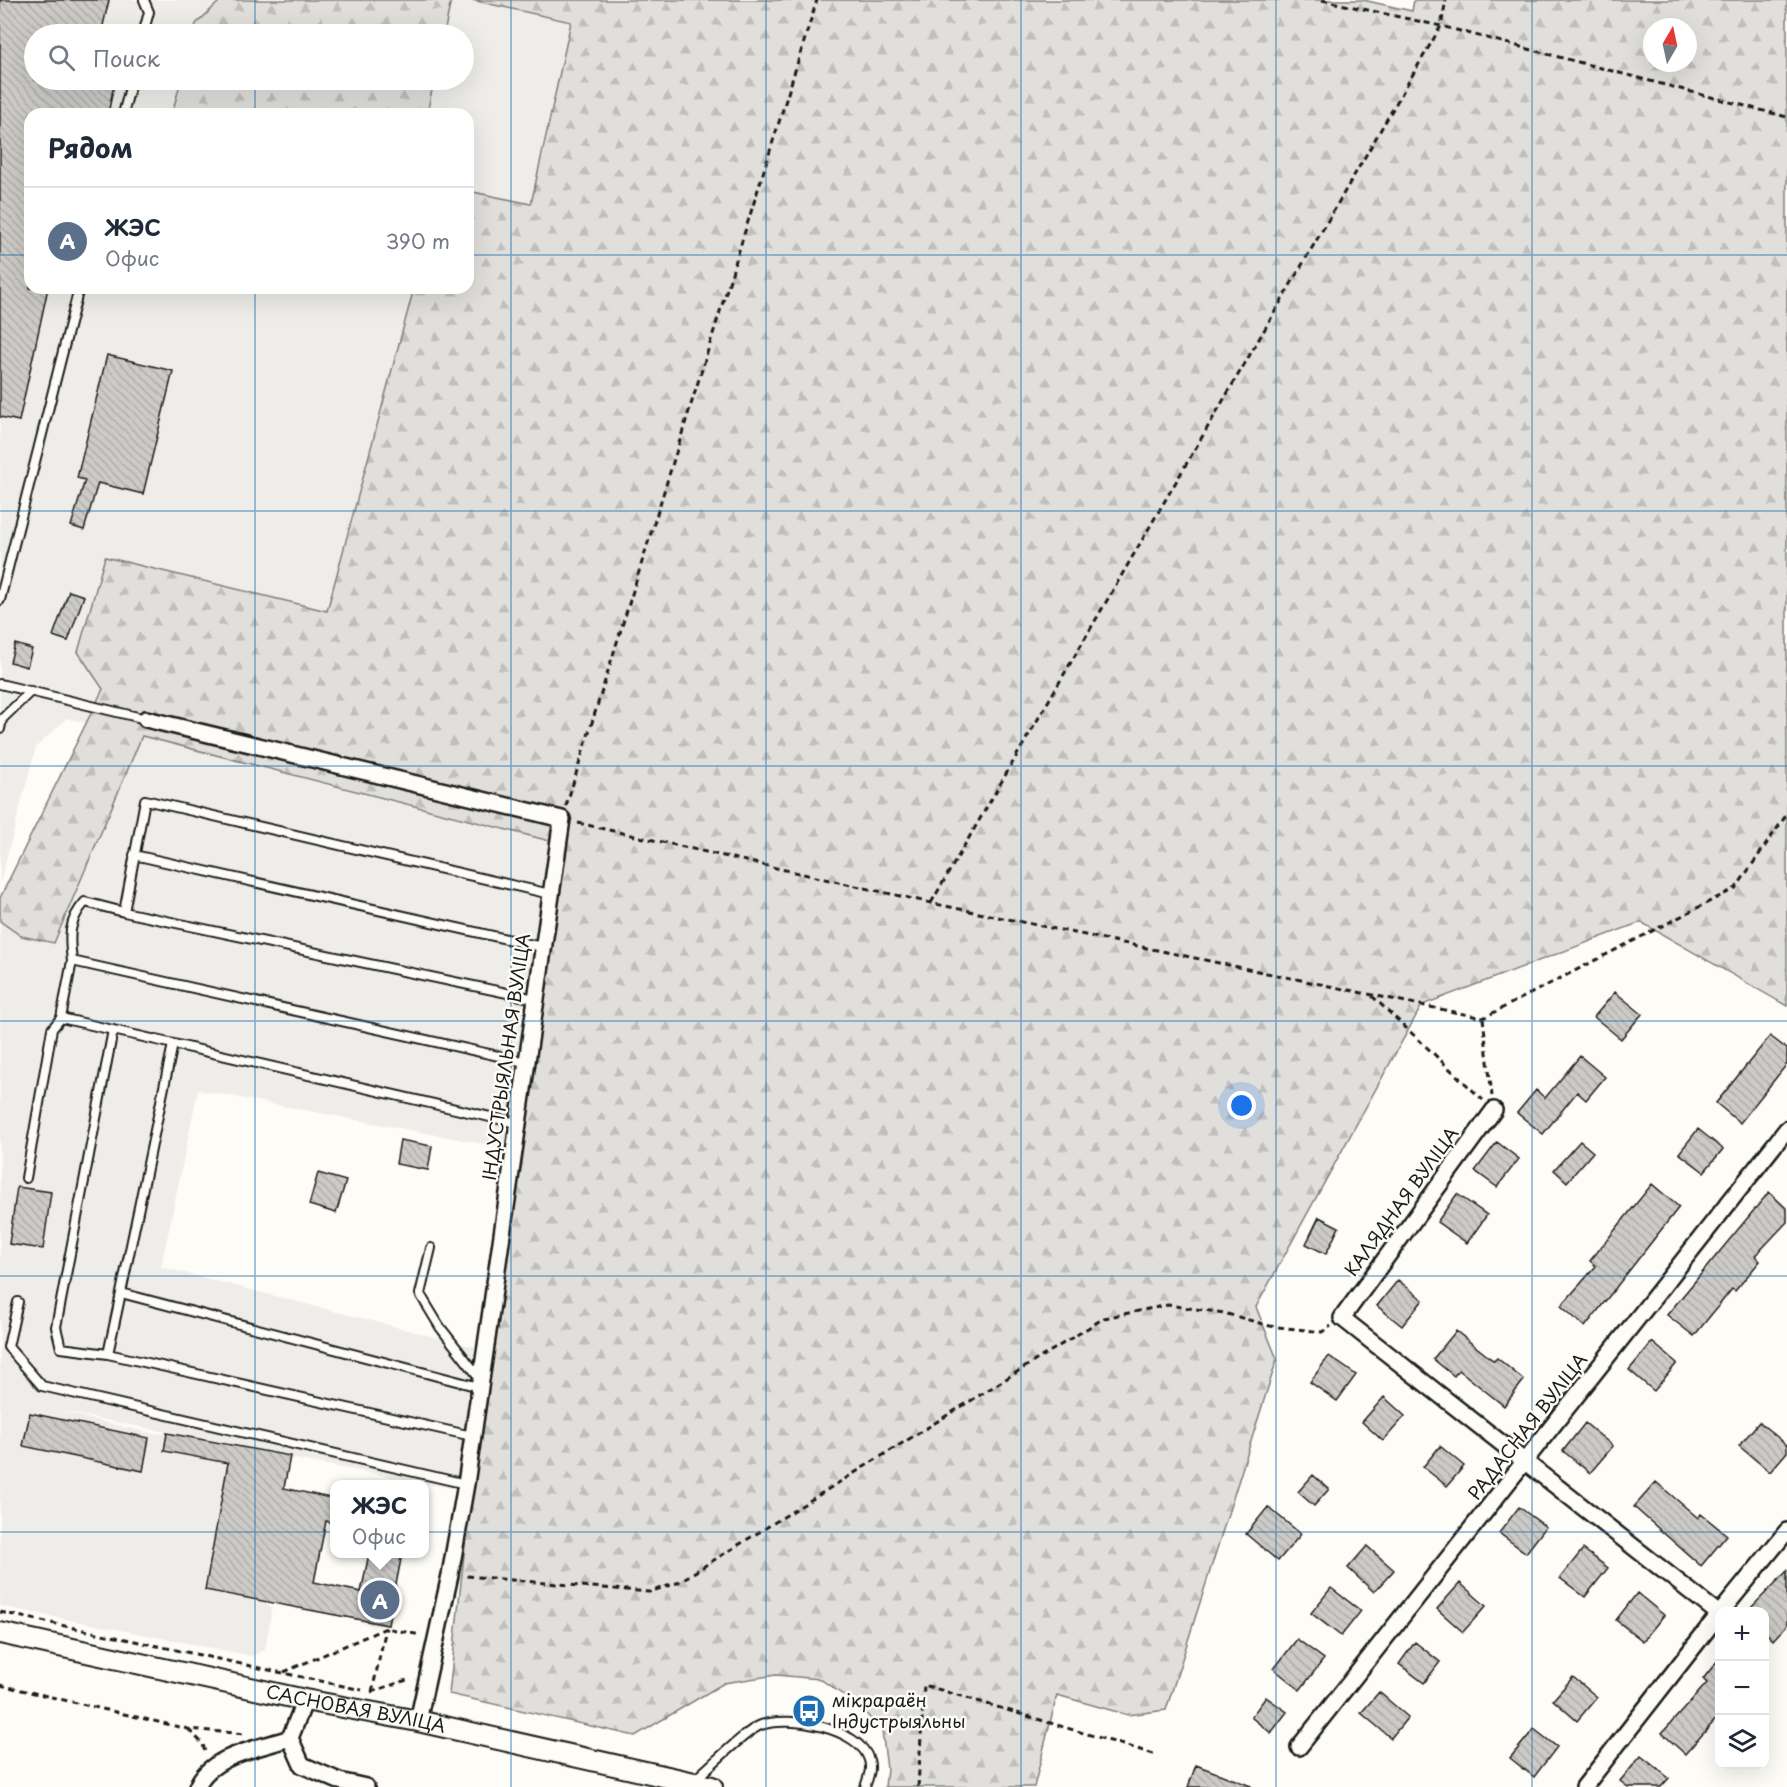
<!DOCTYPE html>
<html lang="ru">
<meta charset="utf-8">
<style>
:root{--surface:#fff;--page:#f6f6f7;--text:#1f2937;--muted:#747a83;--line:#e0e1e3;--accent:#1f6fb2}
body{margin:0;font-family:"Playpen Sans",sans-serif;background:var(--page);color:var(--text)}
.controls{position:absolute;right:18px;bottom:18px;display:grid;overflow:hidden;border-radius:12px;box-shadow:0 6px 24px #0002}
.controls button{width:54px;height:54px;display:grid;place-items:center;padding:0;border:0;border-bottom:2px solid var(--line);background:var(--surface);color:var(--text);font:30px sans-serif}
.compass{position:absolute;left:1643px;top:18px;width:54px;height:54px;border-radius:50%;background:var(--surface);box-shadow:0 6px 24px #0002;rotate:9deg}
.you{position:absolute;left:1242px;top:1106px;width:21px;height:21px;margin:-15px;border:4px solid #fff;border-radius:50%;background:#1a73e8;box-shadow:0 0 0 9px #1a73e833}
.badge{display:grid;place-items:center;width:39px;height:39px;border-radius:50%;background:var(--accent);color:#fff;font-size:20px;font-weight:700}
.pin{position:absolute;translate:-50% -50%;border:3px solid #fff;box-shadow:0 2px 6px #0006}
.popup{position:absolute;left:330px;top:1480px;width:99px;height:78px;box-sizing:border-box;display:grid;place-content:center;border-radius:12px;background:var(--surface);filter:drop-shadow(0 2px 4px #0005);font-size:20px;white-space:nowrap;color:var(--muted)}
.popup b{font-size:22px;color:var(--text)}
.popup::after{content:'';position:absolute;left:50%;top:100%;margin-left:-12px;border:12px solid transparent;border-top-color:var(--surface)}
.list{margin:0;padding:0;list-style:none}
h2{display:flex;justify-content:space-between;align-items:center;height:78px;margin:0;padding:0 24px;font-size:26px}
h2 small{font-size:20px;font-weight:400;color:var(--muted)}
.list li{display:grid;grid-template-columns:39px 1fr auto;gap:18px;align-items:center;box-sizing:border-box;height:108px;padding:0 24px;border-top:2px solid var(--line)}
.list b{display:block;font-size:22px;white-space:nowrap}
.list p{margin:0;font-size:20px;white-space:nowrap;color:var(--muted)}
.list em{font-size:20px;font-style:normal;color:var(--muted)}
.icon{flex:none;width:33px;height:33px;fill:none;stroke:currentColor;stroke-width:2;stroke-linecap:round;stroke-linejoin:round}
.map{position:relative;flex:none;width:1787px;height:1787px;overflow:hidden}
.search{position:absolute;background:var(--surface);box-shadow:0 6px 24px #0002;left:24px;top:24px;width:450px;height:66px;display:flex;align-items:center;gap:15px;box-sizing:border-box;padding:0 21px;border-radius:33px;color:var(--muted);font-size:22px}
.panel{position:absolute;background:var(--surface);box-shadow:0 6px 24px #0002;left:24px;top:108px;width:450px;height:186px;border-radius:18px}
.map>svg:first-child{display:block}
.built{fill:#eeede9;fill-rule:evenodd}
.forest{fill:url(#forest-firs);stroke:#7e7e7c;stroke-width:1.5;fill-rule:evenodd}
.building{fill:url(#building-back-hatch);stroke:#1c1c1c;stroke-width:1.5}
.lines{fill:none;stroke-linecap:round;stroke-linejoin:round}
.lane-casing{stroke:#1c1c1c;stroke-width:12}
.street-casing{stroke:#1c1c1c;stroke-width:20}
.secondary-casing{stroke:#1c1c1c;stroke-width:24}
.path{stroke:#1c1c1c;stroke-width:3;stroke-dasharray:6 4.5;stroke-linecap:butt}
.lane{stroke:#fdfcf7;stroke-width:8}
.street{stroke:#fdfcf7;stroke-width:15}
.secondary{stroke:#fdfcf7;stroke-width:20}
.grid{fill:none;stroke:#1f6fb2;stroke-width:1.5;stroke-opacity:0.55}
.labels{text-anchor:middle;stroke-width:5;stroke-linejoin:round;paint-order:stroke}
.street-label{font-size:18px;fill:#1c1c1c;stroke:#fdfcf7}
.poi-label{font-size:18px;fill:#1c1c1c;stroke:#fdfcf7;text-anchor:start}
</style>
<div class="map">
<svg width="1787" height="1787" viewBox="0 0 1787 1787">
<defs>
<pattern id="forest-firs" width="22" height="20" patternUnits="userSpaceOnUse" patternTransform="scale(1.5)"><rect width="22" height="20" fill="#e0dfdb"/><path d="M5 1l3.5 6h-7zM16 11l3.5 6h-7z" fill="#c0bfbb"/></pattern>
<pattern id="building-back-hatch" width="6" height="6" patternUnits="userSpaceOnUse" patternTransform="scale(1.5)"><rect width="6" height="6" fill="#cccbc8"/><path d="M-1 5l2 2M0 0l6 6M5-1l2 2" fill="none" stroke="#afaeab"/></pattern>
</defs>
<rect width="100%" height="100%" fill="#fdfcf7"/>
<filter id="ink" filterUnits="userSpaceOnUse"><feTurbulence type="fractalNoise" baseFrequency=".0167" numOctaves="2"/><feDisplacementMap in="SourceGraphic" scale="12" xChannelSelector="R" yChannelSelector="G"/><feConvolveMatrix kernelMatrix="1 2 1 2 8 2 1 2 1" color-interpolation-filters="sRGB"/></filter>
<g filter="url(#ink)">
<path class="built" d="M0,0H221L196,23L193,34H34V80H181L172,114H30V288H414L327,611L105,557L142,736L554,842L516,1150L198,1090L161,1267L486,1350L473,1492L256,1452L290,1460L264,1601L272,1608L265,1650L252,1656L0,1606V921L21,936L54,942L142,737L67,718L36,747L0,883ZM50,1409L166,1432V1433L154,1434Z
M451,0H472L571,22L531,204L468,191V114H427L434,80H464V34H444Z"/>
<path class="forest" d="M221,0H451L444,34H193L196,24Z
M472,0H1363L1412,11L1414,0H1787V1006L1641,922L1422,1005L1256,1307L1277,1359L1166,1710L1128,1715L1057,1695L1034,1787H885L887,1768L882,1731L859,1706L820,1679L776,1675L724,1683L635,1736L449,1694L486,1350L554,842L142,736L54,943L21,936L0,921V898L103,689L78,652L105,557L327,611L414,288H468V191L531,204L571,22ZM1652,27H1688V63H1652Z
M181,80H434L427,114H172Z"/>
<path class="building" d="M0,0H109L101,34H34V80H115L108,114H30V288H48L19,421L0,417Z
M107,355L173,371L143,494L98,483L84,530L71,526L85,480L77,478Z
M69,591L84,596L68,641L53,636Z
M15,644L32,649L27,667L10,662Z
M1615,992L1642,1014L1621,1039L1594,1017Z
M1770,1036L1787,1049V1064L1740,1123L1716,1103Z
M1580,1056L1605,1077L1586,1100L1577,1092L1543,1134L1517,1113L1536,1090L1545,1098Z
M1698,1129L1723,1149L1704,1172L1679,1153Z
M400,1140L432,1146L428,1170L396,1164Z
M1580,1141L1593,1152L1567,1182L1554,1170Z
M1497,1142L1519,1159L1497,1187L1475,1171Z
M318,1173L346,1181L336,1213L309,1205Z
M1652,1184L1679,1207L1585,1327L1561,1306L1596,1266L1590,1261Z
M17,1187L51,1192L43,1249L9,1244Z
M1769,1192L1787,1209V1222L1755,1256L1760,1261L1735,1291L1732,1289L1694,1336L1667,1315Z
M1457,1194L1487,1215L1467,1243L1437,1222Z
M1319,1217L1339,1227L1326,1254L1306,1244Z
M1398,1280L1423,1300L1402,1326L1377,1306Z
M1456,1331L1494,1361L1497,1358L1524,1380L1504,1406L1459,1370L1454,1376L1433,1359Z
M1652,1342L1677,1363L1654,1391L1629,1370Z
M1329,1356L1356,1375L1337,1401L1310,1382Z
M1384,1397L1405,1416L1383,1441L1362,1422Z
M30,1413L149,1438L143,1471L23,1446Z
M1759,1422L1787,1445V1452L1770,1472L1739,1446Z
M1585,1423L1613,1446L1590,1473L1563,1451Z
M167,1433L290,1456L284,1488L335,1499V1523L326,1521L314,1582L361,1592L369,1554H402L388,1625L205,1590L228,1463L164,1451Z
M1440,1446L1464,1466L1447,1486L1423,1467Z
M1313,1475L1329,1489L1314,1506L1298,1492Z
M1656,1482L1698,1518L1701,1514L1727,1535L1701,1566L1634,1507Z
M1268,1507L1301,1534L1278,1561L1246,1534Z
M1519,1507L1546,1527L1526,1553L1499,1533Z
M1367,1546L1394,1570L1374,1592L1348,1568Z
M1583,1549L1608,1568L1585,1597L1560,1578Z
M1787,1571V1625L1773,1640L1764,1631V1611H1748Z
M1460,1583L1486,1606L1463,1632L1437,1609Z
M1331,1588L1361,1611L1341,1636L1311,1613Z
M1637,1593L1664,1615L1643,1641L1616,1620Z
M1297,1639L1324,1659L1300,1690L1274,1669Z
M1415,1642L1440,1662L1424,1683L1399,1664Z
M1719,1659V1716L1685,1754L1662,1733L1707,1683L1703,1679Z
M1573,1677L1597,1697L1577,1721L1553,1700Z
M1379,1692L1408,1717L1391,1738L1361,1713Z
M1266,1697L1287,1712L1271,1733L1251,1717Z
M1534,1729L1557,1747L1534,1777L1510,1758Z
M1641,1756L1669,1778L1661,1787H1628L1620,1781Z
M1196,1765L1251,1786V1787H1188Z"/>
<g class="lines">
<defs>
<path id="lane" d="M143,34L149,12L144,0
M123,114L132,80
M0,600L79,288
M0,684L146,719
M0,729L2,719L31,691
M134,855L542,947
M72,961C69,937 68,921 85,902L124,912
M535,999L124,912L145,800L550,894
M61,1018L516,1123
M113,1030L56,1327L61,1348L108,1354L472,1436
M173,1044L121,1293L479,1387
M26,1178L52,1029L61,1018L72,961L525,1062
M431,1248L420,1294L440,1327L479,1377
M18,1302L8,1347L42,1386L466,1484
M108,1354L121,1293
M693,1781C708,1769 746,1730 761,1725C789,1715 860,1728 869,1760C872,1769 868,1778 865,1787"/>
<path id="street" d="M146,719L562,819L466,1484L450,1575L418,1721
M1494,1110L1342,1318L1719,1614
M1721,1612L1787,1531
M290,1738L305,1700
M1299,1747L1787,1129
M197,1787C209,1755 261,1748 290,1738L302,1765L339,1781L366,1787
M1584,1787L1720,1613"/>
<g id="secondary">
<path id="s1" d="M0,1633L305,1700L418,1721L712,1787"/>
</g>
</defs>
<use href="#lane" class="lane-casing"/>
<use href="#street" class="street-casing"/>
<use href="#secondary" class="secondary-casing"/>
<path class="path" d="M1322,0L1441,26L1787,117
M566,806L817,0
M578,823L931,903L1483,1018L1736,888L1787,814
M931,903L1441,26L1446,0
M1372,996L1483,1100
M1483,1018L1492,1096
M467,1576L649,1592L677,1583L1104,1318L1168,1305L1224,1313L1270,1326L1322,1332L1331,1326
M0,1612L362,1690
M284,1672L386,1628L420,1635
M0,1685L188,1729L245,1734
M371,1692L410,1679
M372,1692L386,1628
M189,1730L203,1744L205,1753
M918,1787L924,1685L1157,1755"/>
<use href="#lane" class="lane"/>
<use href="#street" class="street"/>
<use href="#secondary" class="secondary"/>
</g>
</g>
<path class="grid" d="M255,0V34M511,0V1787M766,0V1787M1021,0V1787M1276,0V1787M1532,0V1787M255,80V114M0,255H30M468,255H1787M255,288V1787M0,511H1787M0,766H1787M0,1021H1787M0,1276H1787M0,1532H1787"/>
<defs>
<symbol id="bus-disc" viewBox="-11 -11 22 22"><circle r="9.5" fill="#1f6fb2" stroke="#fdfcf7"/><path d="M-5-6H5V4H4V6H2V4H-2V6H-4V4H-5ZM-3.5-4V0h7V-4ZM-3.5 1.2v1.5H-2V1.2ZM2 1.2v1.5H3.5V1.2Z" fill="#fff"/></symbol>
</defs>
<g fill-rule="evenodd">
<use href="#bus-disc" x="790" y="1692" width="38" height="38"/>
</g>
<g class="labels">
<g class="street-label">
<text transform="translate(507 1057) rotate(-82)" y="6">ІНДУСТРЫЯЛЬНАЯ ВУЛІЦА</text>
<text transform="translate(1402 1202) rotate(-54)" y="6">КАЛЯДНАЯ ВУЛІЦА</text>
<text transform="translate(1528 1427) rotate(-52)" y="6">РАДАСНАЯ ВУЛІЦА</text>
<text dy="6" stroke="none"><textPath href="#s1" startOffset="364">САСНОВАЯ ВУЛІЦА</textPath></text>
</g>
<g class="poi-label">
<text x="832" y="1707">мікрараён<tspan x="832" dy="21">Індустрыяльны</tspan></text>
</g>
</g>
</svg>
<div class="controls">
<button>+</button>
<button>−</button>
<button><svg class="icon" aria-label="layers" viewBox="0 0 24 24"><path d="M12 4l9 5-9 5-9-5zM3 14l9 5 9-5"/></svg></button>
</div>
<svg class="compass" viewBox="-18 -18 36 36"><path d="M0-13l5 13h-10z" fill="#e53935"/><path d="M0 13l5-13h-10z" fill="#747a83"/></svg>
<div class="you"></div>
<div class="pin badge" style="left:380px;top:1600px;background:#5c6f8a">A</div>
<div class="popup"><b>ЖЭС</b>Офис</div>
<div class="search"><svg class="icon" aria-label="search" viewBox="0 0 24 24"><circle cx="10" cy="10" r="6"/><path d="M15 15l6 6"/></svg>Поиск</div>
<section class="panel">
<h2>Рядом<small></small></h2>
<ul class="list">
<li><span class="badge" style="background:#5c6f8a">A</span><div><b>ЖЭС</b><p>Офис</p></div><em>390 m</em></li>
</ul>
</section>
</div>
